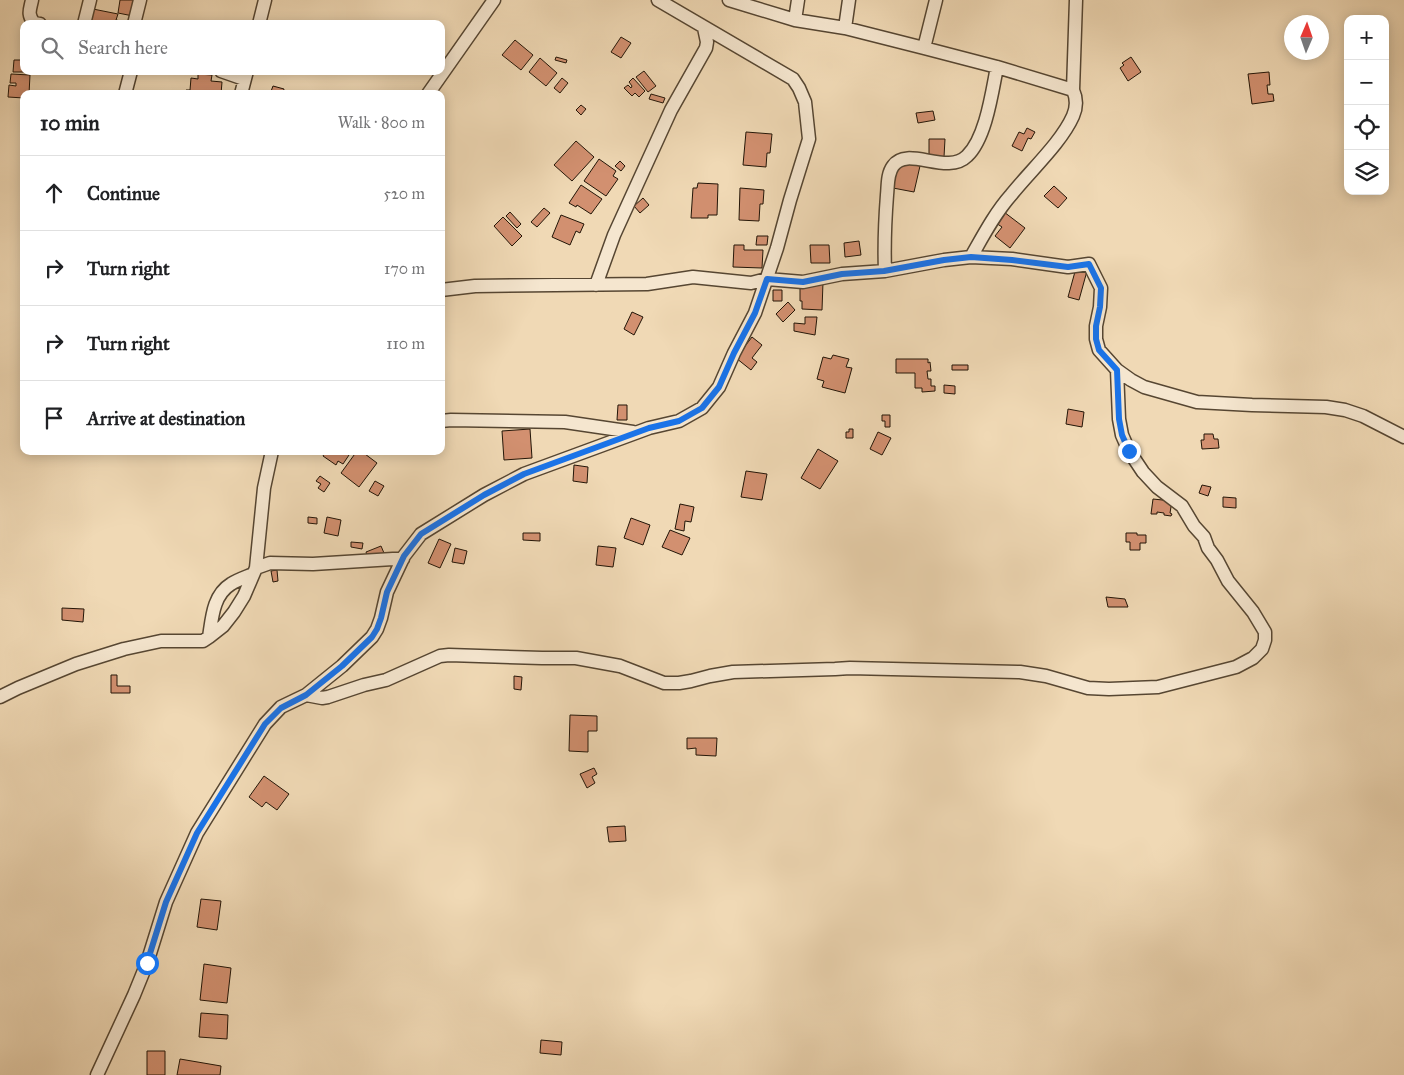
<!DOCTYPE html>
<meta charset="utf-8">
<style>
:root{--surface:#fff;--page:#f2f2f2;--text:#202124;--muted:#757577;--line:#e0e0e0}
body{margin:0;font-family:"IM FELL Great Primer",serif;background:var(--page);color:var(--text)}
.controls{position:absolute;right:15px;top:15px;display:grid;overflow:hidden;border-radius:10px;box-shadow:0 2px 12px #0003}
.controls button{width:45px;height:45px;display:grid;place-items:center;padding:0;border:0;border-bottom:1px solid var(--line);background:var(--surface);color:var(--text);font:25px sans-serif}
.compass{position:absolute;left:1284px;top:15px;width:45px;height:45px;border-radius:50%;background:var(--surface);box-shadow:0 2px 12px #0003;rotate:2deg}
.stop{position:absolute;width:15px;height:15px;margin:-11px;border:4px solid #1a73e8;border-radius:50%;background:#fff}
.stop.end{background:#1a73e8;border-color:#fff;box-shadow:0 1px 5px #0008}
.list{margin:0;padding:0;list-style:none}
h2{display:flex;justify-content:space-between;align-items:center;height:65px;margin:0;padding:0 20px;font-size:21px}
h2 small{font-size:16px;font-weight:400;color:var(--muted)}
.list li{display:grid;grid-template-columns:32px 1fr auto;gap:15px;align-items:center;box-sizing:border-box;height:75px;padding:0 20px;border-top:1px solid var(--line)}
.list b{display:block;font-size:19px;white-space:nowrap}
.list em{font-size:16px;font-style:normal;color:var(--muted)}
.icon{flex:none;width:28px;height:28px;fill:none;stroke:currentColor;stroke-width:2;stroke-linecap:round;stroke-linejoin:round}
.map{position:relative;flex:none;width:1404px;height:1075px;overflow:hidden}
.search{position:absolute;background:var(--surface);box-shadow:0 2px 12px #0003;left:20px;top:20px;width:425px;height:55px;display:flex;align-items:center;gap:12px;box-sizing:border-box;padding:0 18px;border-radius:10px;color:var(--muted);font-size:19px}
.panel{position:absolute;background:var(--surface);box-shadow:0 2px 12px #0003;left:20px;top:90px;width:425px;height:365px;border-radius:10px}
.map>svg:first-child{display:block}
.building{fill:#d29070;stroke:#221507}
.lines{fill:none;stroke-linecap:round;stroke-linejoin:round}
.minor-casing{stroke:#564632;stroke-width:15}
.minor{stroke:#f5e6cf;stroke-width:12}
.route{stroke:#1a73e8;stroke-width:6}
</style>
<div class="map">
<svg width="1404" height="1075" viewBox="0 0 1404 1075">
<rect width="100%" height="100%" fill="#f0d9b5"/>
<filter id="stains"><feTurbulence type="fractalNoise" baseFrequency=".004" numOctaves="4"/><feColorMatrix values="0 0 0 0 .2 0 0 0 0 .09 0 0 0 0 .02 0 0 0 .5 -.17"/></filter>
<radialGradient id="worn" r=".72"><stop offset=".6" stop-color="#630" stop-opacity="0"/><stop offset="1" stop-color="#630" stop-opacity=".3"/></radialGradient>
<path class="building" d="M120,0H136L133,16L118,13Z
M93,9L118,14L116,20L121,21V24H90Z
M621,37L631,43L621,58L611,52Z
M515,40L533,55L521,70L502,55Z
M556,57L567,60L566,63L555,60Z
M1131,57L1141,72L1128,81L1120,68L1124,65L1122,63Z
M540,58L557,73L546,86L529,72Z
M14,60H24V72H13Z
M644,71L656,86L648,92L636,77Z
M1269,72L1270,85H1267L1268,94H1273L1274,101L1252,104L1248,74Z
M11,74L30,75L29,94H24V98L8,97L9,85L16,86V83H10Z
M198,74L212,75L211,81L222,82L221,94H186V90H190L191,78L198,79Z
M562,78L568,83L560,93L554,88Z
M633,78L645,91L639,97L635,93L632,96L624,88L628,85L631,88L632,86L629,82Z
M273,86L284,89L283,94H270Z
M651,94L665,98L663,103L649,99Z
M581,105L586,109L581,115L576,110Z
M933,111L935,120L918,123L916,113Z
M1027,128L1035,132L1031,139L1028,138L1022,151L1012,146L1019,132L1024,134Z
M746,132L772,134L770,153H767L766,167L743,165Z
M929,139H945L944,157H929Z
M576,141L594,157L572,181L554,165Z
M599,159L616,171L613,176L618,179L606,196L584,181Z
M620,161L625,166L621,171L615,166Z
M899,161L920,166L914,192L893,188Z
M698,183L718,184L717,215H708V218H691L693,188H697Z
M581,185L602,199L591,214L577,205L576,207L569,203Z
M1054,186L1067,198L1058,208L1044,196Z
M740,188L764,190L763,204H760L759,221L739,220Z
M643,198L649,205L640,213L634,206Z
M544,208L550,213L537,227L531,222Z
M510,212L521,224L517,228L506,216Z
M1004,212L1025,228L1010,248L995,236L1002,227L996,223Z
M561,215L584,224L580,233L576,231L570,245L552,237Z
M503,217L522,236L512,246L494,226Z
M757,236H768L767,245H756Z
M859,241L861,255L845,257L844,243Z
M734,245H744V250H763L762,268L733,267Z
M810,245H829L830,263H811Z
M1076,268L1087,271L1079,300L1068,297Z
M823,282L822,310L802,309V301H800V285Z
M773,290H782V301H773Z
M788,302L795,310L783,322L776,314Z
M632,312L643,317L634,335L624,329Z
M805,317H817L815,335L794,331V323L805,324Z
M752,337L762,345L752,358L757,362L751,370L736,358Z
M833,355L849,359L846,367L852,368L845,393L822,387L824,381L817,379L823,357L831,359Z
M896,359H928V363L930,362L931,371H927L928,379H931V386H935V391L922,392V388H915V373H896Z
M952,365H968V370H952Z
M944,385L955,386V394L944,393Z
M618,405H627V420H617Z
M1068,409L1084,412L1082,427L1066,424Z
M882,415H890V427H885V421H882Z
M530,429L532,458L504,460L502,431Z
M849,429H853V438H846V432H849Z
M878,432L891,438L882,455L870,449Z
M1204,434H1213L1214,439H1218L1219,448L1202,449L1201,440H1204Z
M818,449L838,461L820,489L801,478Z
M326,451H351V452L343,464L338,461L336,465L323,456Z
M357,451H361L377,463L359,487L341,473Z
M574,465L588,467L587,483L573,481Z
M746,471L767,474L762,500L741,497Z
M320,476L330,483L324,492L318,488L321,484L316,481Z
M375,481L384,486L378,496L369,491Z
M1202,485L1211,487L1208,496L1199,493Z
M1223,497L1236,498V508L1223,507Z
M1153,499L1172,501L1170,513L1172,514L1171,516L1164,515V513L1157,512V514H1151Z
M680,504L694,507L691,522L685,521L684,531L675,529Z
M308,517L317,518V524L308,523Z
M327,517L341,520L338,536L324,533Z
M631,518L650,525L643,545L624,538Z
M670,530L690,538L682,555L662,547Z
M523,533H540V541L523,540Z
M1126,533H1137V535H1146V543H1140V550H1130V542H1126Z
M439,539L451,544L440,568L428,563Z
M351,542L363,543L362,549L351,547Z
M381,546L384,553L368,559L366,552Z
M598,546L616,548L613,567L596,565Z
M455,548L467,551L464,564L452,562Z
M277,570L278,581L273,582L271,571Z
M1106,597L1125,599L1128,607H1108Z
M62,608L84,609L83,622L62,620Z
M111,675H117V686H130V693H111Z
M514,676L522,677L521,690L514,689Z
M570,715L597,716V731H588V752L569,751Z
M687,738H717L716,756L696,755V748L687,749Z
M594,768L597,774L592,777L595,783L587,788L580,774Z
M264,776L289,794L277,810L266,802L262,807L249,797Z
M625,826L626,841L609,842L607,827Z
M201,899L221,901L217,930L197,927Z
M204,964L231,968L227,1003L200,1000Z
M201,1013L228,1015L227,1039L199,1037Z
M541,1040L562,1042L561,1055L540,1053Z
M147,1051H165V1075H147Z
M180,1059L221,1066L220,1075H177Z"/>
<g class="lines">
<defs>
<path id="minor" d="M32,0C30,10 27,14 34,23L40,24
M729,0L795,20L845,28L924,48L997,67L1073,90C1077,99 1077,107 1073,116C1061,143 1030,171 1011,195C995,213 983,236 971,257
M795,20L798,0
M84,24L90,0
M134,24L140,0
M259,24L265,0
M845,28L849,0
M924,48L936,0
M221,71L244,79
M1073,90L1076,0
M125,94L131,71
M241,94L247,71
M428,94L494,0
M885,271C884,245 885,221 887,195C888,186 887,174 893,166C907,145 947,176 967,156C986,138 992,92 997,67
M596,285L614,235L671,110L706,48L707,42L704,28
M441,290L475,286L647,284L693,277L751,283L767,279L803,282L842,274L885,271L944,260L971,257L1012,259L1068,267L1089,264L1101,288L1100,307L1096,326V339L1099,350L1117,370L1131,380L1144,387L1197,402L1252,405L1326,407L1345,410L1363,416L1404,437
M441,421L451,420L565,422L633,432
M256,568L270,563L313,564L393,559H403
M209,637C212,618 213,595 231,584C237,580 246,577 253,574
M306,695L322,698L328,697L364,685L386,680L440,656L449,655L542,658H576L620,666L664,683H679L691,681L710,676L733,672L835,669L850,668L1020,672L1046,676L1088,688L1109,689L1158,687L1236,667L1253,658L1262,649L1265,640V632L1253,612L1228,581L1217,560L1208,548L1204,537L1194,526L1182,506L1157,487L1143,472L1129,451L1122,435L1119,419L1117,370
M0,697L18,688L76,664L124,649L161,641H203L209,637L223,626L234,612L244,596L256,568L264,488L272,451
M97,1075L134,995L147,963L166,902L197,833L265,724L281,707L306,695L342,666L372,637L377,629L381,618L387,592L404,556L421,534L484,495L524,474L649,428L679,421L702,408L719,387L734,353L755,313L777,248L790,200L809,139L805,102L799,88L793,79L658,0"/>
</defs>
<use href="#minor" class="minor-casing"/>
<use href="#minor" class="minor"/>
</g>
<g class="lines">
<path class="route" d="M147,963L166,902L197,833L265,724L281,708L306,695L342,666L372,637L377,629L381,618L387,592L404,556L421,534L484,495L524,474L649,428L679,421L702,408L719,387L734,353L755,313L767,279L803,282L842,274L884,271L944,260L971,257L1012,260L1068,267L1089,264L1101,288L1100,307L1096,326V339L1099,350L1117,370L1119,419L1122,435L1129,451"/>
</g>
<rect width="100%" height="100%" filter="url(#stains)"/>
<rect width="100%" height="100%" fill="url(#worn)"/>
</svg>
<div class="controls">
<button>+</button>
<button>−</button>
<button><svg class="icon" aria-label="locate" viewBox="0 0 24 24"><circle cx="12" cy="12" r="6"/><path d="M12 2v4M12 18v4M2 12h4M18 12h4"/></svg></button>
<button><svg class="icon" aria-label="layers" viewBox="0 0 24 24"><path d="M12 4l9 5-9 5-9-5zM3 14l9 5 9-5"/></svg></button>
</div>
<svg class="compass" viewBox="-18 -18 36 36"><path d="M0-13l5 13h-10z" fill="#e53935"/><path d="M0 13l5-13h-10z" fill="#757577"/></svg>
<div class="stop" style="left:147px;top:963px"></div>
<div class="stop end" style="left:1129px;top:451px"></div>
<div class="search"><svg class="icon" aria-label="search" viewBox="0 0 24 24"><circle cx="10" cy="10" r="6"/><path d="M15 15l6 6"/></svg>Search here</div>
<section class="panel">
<h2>10 min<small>Walk · 800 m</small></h2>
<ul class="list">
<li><svg class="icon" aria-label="ahead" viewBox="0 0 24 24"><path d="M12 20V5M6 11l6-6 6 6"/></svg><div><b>Continue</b></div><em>520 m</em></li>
<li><svg class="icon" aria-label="right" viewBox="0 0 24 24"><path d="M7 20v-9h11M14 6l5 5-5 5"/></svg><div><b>Turn right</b></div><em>170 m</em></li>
<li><svg class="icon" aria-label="right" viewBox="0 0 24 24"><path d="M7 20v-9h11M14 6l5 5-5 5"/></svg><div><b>Turn right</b></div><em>110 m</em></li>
<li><svg class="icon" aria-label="arrive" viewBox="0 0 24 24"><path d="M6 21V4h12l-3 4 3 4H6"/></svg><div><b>Arrive at destination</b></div></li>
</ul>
</section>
</div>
